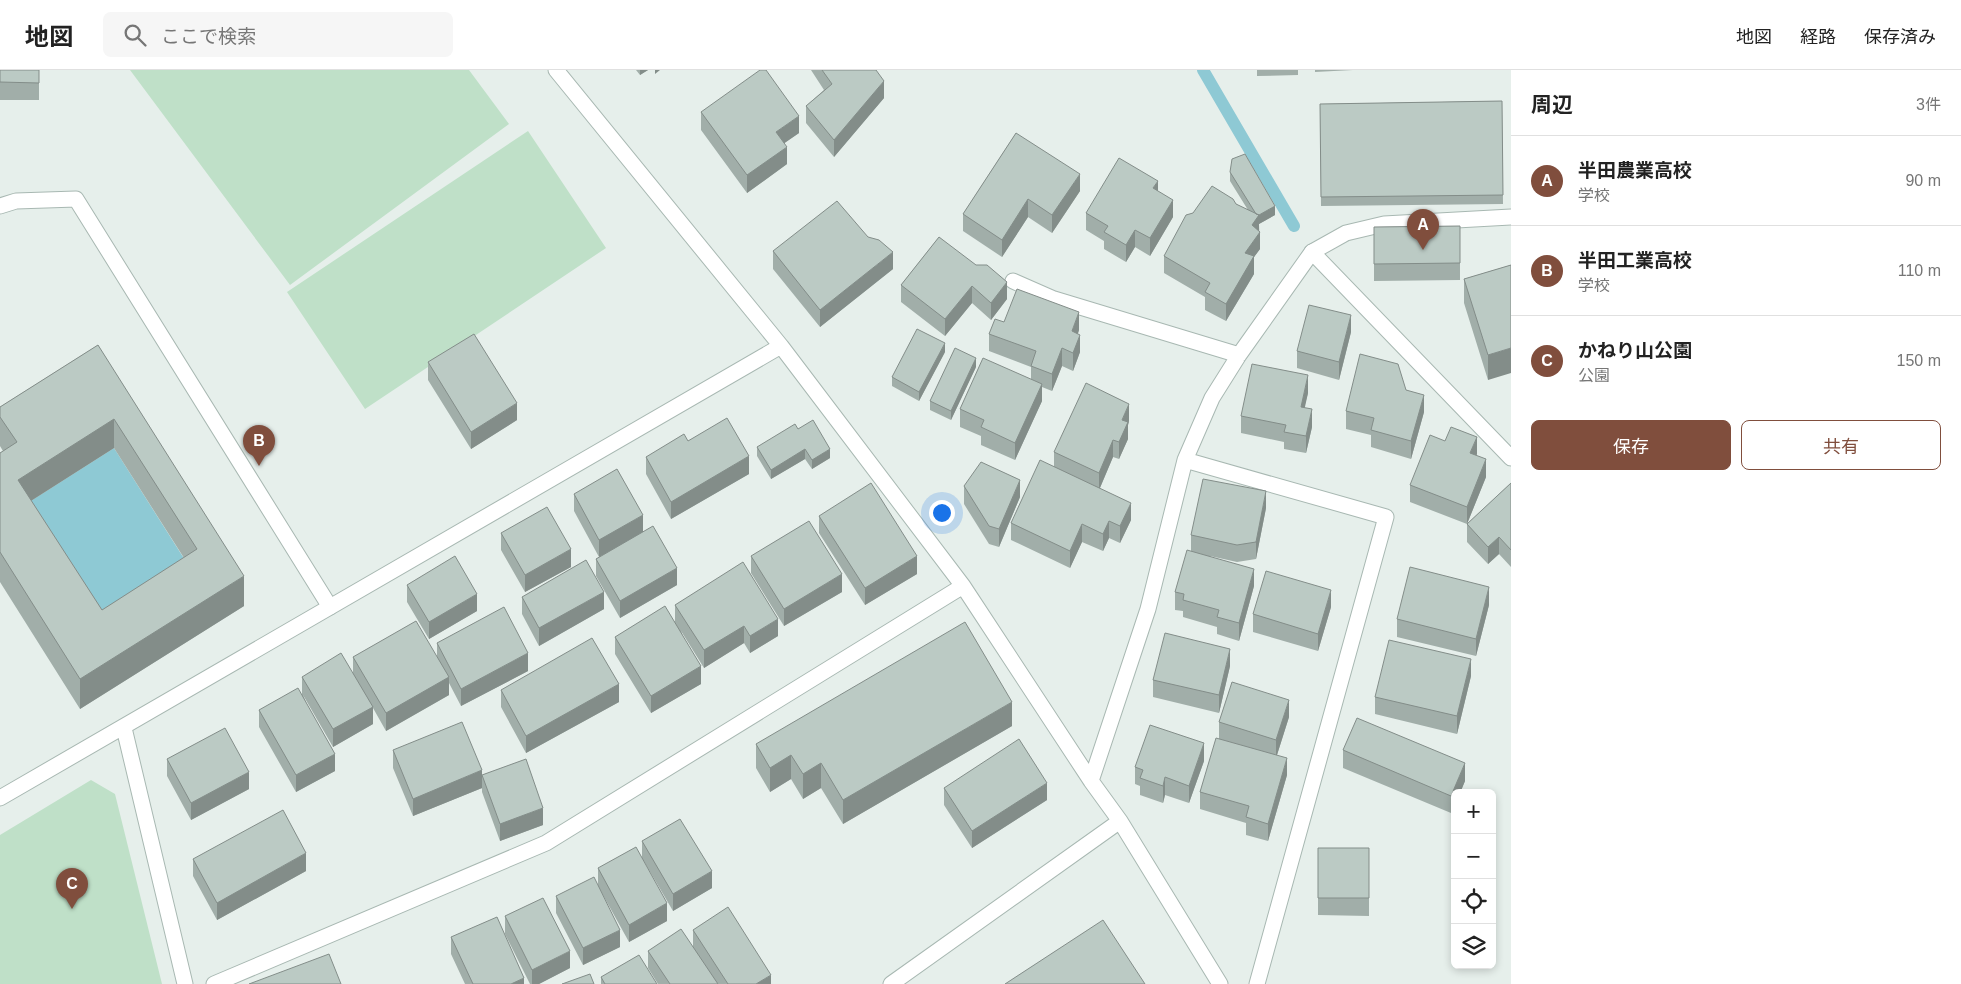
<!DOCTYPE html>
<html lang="ja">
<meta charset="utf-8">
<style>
:root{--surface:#fff;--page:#f6f6f6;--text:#222;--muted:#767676;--line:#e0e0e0;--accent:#804e3d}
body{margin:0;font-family:Helvetica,"Noto Sans JP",sans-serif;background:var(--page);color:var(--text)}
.controls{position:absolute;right:15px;bottom:15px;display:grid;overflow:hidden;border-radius:8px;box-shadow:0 2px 8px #0003}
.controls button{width:45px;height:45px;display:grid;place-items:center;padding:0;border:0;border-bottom:1px solid var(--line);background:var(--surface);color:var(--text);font:25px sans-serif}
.you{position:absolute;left:941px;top:442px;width:18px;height:18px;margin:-12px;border:4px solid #fff;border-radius:50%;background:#1a73e8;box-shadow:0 0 0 8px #1a73e833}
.badge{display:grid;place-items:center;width:32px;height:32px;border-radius:50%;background:var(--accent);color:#fff;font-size:16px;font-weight:700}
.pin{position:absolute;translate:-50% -41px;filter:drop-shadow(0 1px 2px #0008)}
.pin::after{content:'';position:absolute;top:26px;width:18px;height:15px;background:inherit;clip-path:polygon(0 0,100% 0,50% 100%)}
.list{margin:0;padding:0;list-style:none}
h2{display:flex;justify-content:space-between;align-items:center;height:65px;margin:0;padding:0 20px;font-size:21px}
h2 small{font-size:16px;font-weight:400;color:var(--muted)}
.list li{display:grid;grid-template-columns:32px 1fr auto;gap:15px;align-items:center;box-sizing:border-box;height:90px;padding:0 20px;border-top:1px solid var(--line)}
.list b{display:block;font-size:19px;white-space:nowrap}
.list p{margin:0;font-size:16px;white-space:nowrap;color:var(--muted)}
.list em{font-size:16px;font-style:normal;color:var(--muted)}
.actions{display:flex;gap:10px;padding:15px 20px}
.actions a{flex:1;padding:11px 0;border:1px solid var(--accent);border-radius:8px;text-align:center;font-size:18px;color:var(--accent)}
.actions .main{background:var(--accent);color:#fff}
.icon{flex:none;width:28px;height:28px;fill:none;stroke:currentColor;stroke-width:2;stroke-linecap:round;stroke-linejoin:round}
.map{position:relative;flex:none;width:1511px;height:914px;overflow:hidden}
header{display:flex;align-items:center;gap:30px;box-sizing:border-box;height:70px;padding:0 25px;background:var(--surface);border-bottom:1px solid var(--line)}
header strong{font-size:24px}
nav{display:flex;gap:28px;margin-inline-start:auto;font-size:18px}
.search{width:350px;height:45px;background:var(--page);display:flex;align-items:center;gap:12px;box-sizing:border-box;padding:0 18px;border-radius:8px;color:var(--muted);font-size:19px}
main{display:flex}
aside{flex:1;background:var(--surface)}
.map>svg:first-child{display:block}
.green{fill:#bfe0c8}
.water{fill:#8ec9d4}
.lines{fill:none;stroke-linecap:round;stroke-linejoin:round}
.stream{stroke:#8ec9d4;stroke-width:12}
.lane-casing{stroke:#a8b8b2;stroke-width:17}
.street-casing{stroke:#a8b8b2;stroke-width:17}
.lane{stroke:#fff;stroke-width:15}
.street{stroke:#fff;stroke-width:15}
.wall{fill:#a1aea9;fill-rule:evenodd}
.shaded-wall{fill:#838d89}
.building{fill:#bbcac4;stroke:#838d89;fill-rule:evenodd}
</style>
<header>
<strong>地図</strong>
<div class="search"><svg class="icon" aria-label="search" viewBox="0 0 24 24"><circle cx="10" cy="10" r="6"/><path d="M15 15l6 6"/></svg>ここで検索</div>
<nav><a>地図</a><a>経路</a><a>保存済み</a></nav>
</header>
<main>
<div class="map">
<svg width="1511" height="914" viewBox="0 0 1511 914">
<rect width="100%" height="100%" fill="#e6efeb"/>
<path class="green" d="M130,0H469L509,54L290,215Z
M528,61L606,178L365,339L287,222Z
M91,710L115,724L162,914H0V765Z"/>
<path class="water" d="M114,378L197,509L102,570L18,439Z"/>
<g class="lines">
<path class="stream" d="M1203,0L1294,156"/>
<defs>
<path id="lane" d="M0,136L16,131L76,129L330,537
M1312,182L1346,163L1384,154L1511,147"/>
<path id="street" d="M556,0L781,276L963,516L1091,711L1120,751L1220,914
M1013,211L1054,229L1239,285
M1185,390L1386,447L1257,914
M124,658L185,914
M1091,711L1148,539L1185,390L1212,328L1239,285L1312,182L1511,388
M0,728L781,276
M214,914L546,773L963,516
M891,914L1120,751"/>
</defs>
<use href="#lane" class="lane-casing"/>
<use href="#street" class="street-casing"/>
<use href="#lane" class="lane"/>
<use href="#street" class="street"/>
</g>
<path class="wall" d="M0,0H39V30H0Z
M636,0H648L640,5Z
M811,0H876L884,28L834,87L806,53V36L824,20Z
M1257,0H1298V5L1257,6Z
M1315,0H1353L1315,2Z
M1502,31L1503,134L1321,136L1320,34Z
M701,42L799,63L784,73L787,94L747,123L701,60Z
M1016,63L1080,121L1052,163L1028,147L1002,187L963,161V144Z
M1230,102L1275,145L1259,154L1260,179L1254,187V204L1226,251L1205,240V227L1164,203V186L1236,134L1248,140L1230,111Z
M1158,121L1173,147L1150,186L1135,177L1126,192L1104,179V171L1086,160V143Z
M1460,156V210L1374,211V157Z
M939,167L1007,229L991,250L972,233L945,266L901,232V215Z
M773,181L893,199L820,257L773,199Z
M1511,195L1488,310L1464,233V209Z
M1004,252L1079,260L1078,264L1080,282L1073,301L1062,296L1052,321L1042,317V331L1015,390L981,375V366L960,357V339L1031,309V297L989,281V264Z
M1351,262L1339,310L1297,298V281Z
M98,275L244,536L80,639L0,512V383L3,381L0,376V337ZM114,378L184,488L102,540L31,431Z
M945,282L919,331L892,316V307Z
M428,292L517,350L471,379L428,310Z
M976,297L951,350L930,340V331Z
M1406,320L1424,342L1411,389L1371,377V365L1346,359V341Z
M1308,323L1304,338L1312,357L1306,383L1284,379V372L1241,363V346Z
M1129,351L1128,355V369L1119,389L1113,387L1100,418L1131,450L1120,473L1109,468L1103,481L1082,472L1070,498L1011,470V453L1054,396V382Z
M798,359L830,388L812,399L805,389L771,409L757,386V377Z
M688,371L749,404L671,449L646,404V387Z
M1477,384L1476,386L1486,407L1467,454L1410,432V415Z
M1511,413V497L1499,484L1488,494L1467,472V454Z
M964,416L1020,427L999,477L989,474L964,434Z
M574,424L643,461L677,515L620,548L596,506V489L599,487L574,441Z
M1266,438L1256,489L1237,492L1210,486L1254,516L1239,571L1217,564V557L1183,547V541L1175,540V522L1191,481V465Z
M819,446L917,504L865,535L819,463Z
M501,463L571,497L525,522L501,480Z
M751,486L842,522L784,556L751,503Z
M407,515L477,541L429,569L407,532Z
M522,527L604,539L539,576L522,544Z
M675,535L778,566L750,583L744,573L704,598L681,561L701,614L651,643L615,584V567L675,551Z
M1489,535L1476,586L1397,567V549Z
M1331,537L1318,581L1253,562V544Z
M437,573L528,601L461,636L449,613V625L386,661L373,638V654L333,677L303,625L335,701L296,722L259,657V640L302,624V607L353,603V587H437Z
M1230,596L1219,643L1153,627V610Z
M1471,606L1457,664L1375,644V627Z
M501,620L619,632L526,683L501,637Z
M1289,647L1277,685L1287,705L1268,771L1246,765V753L1200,739V722L1219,669V652Z
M1012,656L843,754L821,718L803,729L791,709L770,722L756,698V674Z
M393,680L482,718L413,746L393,698Z
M1343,680L1465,711L1460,723H1455V735L1451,743L1343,698Z
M167,689L249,719L191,750L167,706Z
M1204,691L1189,733L1165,725L1163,733L1140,725V716L1135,714V697Z
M482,705L543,755L500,771L482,722Z
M944,718L1047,730L972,778L944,735Z
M642,771L712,818L673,841L642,788Z
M1318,778H1369V846L1318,845Z
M193,789L306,801L217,850L193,806Z
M598,798L667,851L629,872L599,818L620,877L583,895L556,843V826L598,815Z
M505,846L570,898L539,914H530L505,864Z
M693,860L771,914H658L648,898V881L693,876Z
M451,867L524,914H465L451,884Z
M601,907L657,914H601Z"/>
<path class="shaded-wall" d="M640,0H648L640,5Z
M655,0H660L655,4Z
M884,11V28L834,87V70Z
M799,46V63L776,79V62Z
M787,77V94L747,123V105Z
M1080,104V121L1052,163V145Z
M1158,111V128L1153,118Z
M1028,129V147L1002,187V170Z
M1173,130V147L1150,186V168Z
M1275,136V145L1259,154V163L1252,155L1257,146Z
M1135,160V177L1126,192V175Z
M1260,162V179L1254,187V204L1226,251V234L1245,183Z
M893,182V199L820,257V240Z
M1007,212V229L991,250V233Z
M972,216V233L945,266V249Z
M1079,242V260L1072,278V261Z
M1351,245V262L1339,310V292Z
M1080,265V282L1073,301V283Z
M945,273V282L919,331V322Z
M1062,278V296L1052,321V304Z
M1511,278V303L1488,310V285Z
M976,288V297L951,350V341Z
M1308,305V323L1301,355V337Z
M1042,314V331L1015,390V373Z
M1424,325V342L1411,389V371Z
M517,333V350L471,379V362Z
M1129,334V351L1128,355V369L1119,389V372L1122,350Z
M1312,339V357L1306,383V366Z
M114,349V378L18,439V410Z
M1477,367V384L1470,400V383Z
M1113,370V387L1099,420V403Z
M805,379V389L771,409V400Z
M830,379V388L812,399V390Z
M749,386V404L671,449V432Z
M1486,389V407L1467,454V437Z
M1020,410V427L999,477V459Z
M1266,421V438L1256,489V472Z
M1131,433V450L1120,473V456Z
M643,445V463L599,487V470Z
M1109,451V468L1103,481V464Z
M1082,454V472L1070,498V481Z
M1499,467V484L1488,494V477Z
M571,479V497L525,522V505Z
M917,486V504L865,535V518Z
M677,498V515L620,548V531Z
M1254,499V516L1239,571V553Z
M842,504V522L784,556V539Z
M244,506V536L80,639V609Z
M1489,517V535L1476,586V569Z
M1331,520V537L1318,581V564Z
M604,522V539L539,576V558Z
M477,524V541L429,569V552Z
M778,549V566L750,583V566Z
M744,556V573L704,598V580Z
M1230,579V596L1219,643V625Z
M528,583V601L461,636V619Z
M1471,589V606L1457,664V646Z
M701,596V614L651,643V626Z
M449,607V625L386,661V643Z
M619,614V632L526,683V666Z
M1289,630V647L1276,688V670Z
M1012,632V656L843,754V730Z
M373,637V654L333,677V659Z
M1204,673V691L1189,733V716Z
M335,684V701L296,722V705Z
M791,685V709L770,722V698Z
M1287,688V705L1268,771V754Z
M821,693V718L803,729V704Z
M1465,693V711L1460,723H1455V735L1451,743V726Z
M482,700V718L413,746V729Z
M249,702V719L191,750V733Z
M1165,707V725L1163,733V716Z
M1047,713V730L972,778V761Z
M543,738V755L500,771V754Z
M306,783V801L217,850V833Z
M712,801V818L673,841V824Z
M667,833V851L629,872V855Z
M620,860V877L583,895V878Z
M570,881V898L539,914H532V900Z
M771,905V914H756Z
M524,908V914H511Z"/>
<path class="building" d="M0,0H39V13L0,12Z
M760,0H766L799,46L776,62L787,77L747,105L701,42Z
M822,0H876L884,11L834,70L806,36L832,14Z
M1502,31L1503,125L1321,127L1320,34Z
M1016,63L1080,104L1052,145L1028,129L1002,170L963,144Z
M1245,84L1275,136L1259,145L1256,144L1230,102L1232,89Z
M1119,88L1158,111L1153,118L1173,130L1150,168L1135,160L1126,175L1104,162L1108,156L1086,143Z
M1212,116L1233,129L1236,134L1259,145L1252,155L1260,162L1245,183L1254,186L1226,234L1205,222L1210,213L1164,186L1186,145L1193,143Z
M837,131L868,167L879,170L893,182L820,240L773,181Z
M1460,156V193L1374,194V157Z
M939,167L976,195H987L1007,212L991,233L972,216L945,249L901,215Z
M1511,195V278L1488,285L1464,209Z
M1017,219L1079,242L1072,261L1080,265L1073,283L1062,278L1052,304L1031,296L1036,281L989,264L995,249L1004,252Z
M1309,235L1351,245L1339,292L1297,281Z
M917,259L945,273L919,322L892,307Z
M474,264L517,333L471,362L428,292Z
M98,275L244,506L80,609L0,482V383L17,372L0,347V337ZM114,349L197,479L102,540L18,410Z
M955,278L976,288L951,341L930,331Z
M1360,284L1398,294L1406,320L1424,325L1411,371L1371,360L1374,348L1346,341Z
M983,288L1042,314L1015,373L981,357L984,350L960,339Z
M1252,294L1308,305L1301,337L1312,339L1306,366L1284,362L1286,355L1241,346Z
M1086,313L1129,334L1122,350L1128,352L1119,372L1113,370L1099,403L1054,382Z
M727,348L749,386L671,432L646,387L684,364L688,371Z
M813,350L830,379L812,390L805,379L771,400L757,377L795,354L798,359Z
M1451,357L1477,367L1470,383L1486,389L1467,437L1410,415L1430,365L1445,371Z
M1040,390L1131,433L1120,456L1109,451L1103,464L1082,454L1070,481L1011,453Z
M981,392L1020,410L999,459L989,456L964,416Z
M617,399L643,445L599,470L574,424Z
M1203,409L1266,421L1256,472L1237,475L1191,465Z
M871,413L917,486L865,518L819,446Z
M1511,413V480L1499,467L1488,477L1467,454Z
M547,437L571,479L525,505L501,463Z
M809,451L842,504L784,539L751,486Z
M653,456L677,498L620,531L596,489Z
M1187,480L1254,499L1239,553L1217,547L1219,540L1183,530L1184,524L1175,522Z
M455,486L477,524L429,552L407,515Z
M586,490L604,522L539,558L522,527Z
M743,492L778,549L750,566L744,556L704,580L675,535Z
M1410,497L1489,517L1476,569L1397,549Z
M1266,501L1331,520L1318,564L1253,544Z
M665,536L701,596L651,626L615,567Z
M504,537L528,583L461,619L437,573Z
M416,551L449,607L386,643L353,587Z
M965,552L1012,632L843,730L821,693L803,704L791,685L770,698L756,674Z
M1165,563L1230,579L1219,625L1153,610Z
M592,568L619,614L526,666L501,620Z
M1389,570L1471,589L1457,646L1375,627Z
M341,583L373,637L333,659L302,607Z
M1232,612L1289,630L1276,670L1219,652Z
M298,618L335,684L296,705L259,640Z
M1357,648L1465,693L1451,726L1343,680Z
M462,652L482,700L413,729L393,680Z
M1150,655L1204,673L1189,716L1165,707L1163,716L1140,708L1143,700L1135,697Z
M225,658L249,702L191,733L167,689Z
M1216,668L1287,688L1268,754L1246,747L1249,736L1200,722Z
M1019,669L1047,713L972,761L944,718Z
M526,689L543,738L500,754L482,705Z
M283,740L306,783L217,833L193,789Z
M680,749L712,801L673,824L642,771Z
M636,777L667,833L629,855L598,798Z
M1318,778H1369V828H1318Z
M594,807L620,860L583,878L556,826Z
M543,828L570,881L532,900L505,846Z
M728,837L771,905L756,914H728L693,860Z
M497,847L524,908L511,914H473L451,867Z
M1103,850L1145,914H1005Z
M681,859L718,914H670L648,881Z
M329,884L341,914H249Z
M639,885L657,914H605L601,907Z
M590,904L594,914H562Z"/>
</svg>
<div class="controls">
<button>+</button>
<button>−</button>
<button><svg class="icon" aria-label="locate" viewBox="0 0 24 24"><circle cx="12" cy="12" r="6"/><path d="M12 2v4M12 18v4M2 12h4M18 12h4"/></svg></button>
<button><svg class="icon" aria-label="layers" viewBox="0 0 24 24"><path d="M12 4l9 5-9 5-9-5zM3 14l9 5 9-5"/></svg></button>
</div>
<div class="you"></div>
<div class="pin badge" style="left:1423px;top:180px">A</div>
<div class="pin badge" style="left:259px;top:396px">B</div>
<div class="pin badge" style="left:72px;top:839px">C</div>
</div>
<aside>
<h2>周辺<small>3件</small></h2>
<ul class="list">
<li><span class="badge">A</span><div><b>半田農業高校</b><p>学校</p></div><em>90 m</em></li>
<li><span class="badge">B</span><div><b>半田工業高校</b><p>学校</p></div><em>110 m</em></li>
<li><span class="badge">C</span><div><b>かねり山公園</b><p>公園</p></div><em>150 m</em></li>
</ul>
<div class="actions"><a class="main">保存</a><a>共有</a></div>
</aside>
</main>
